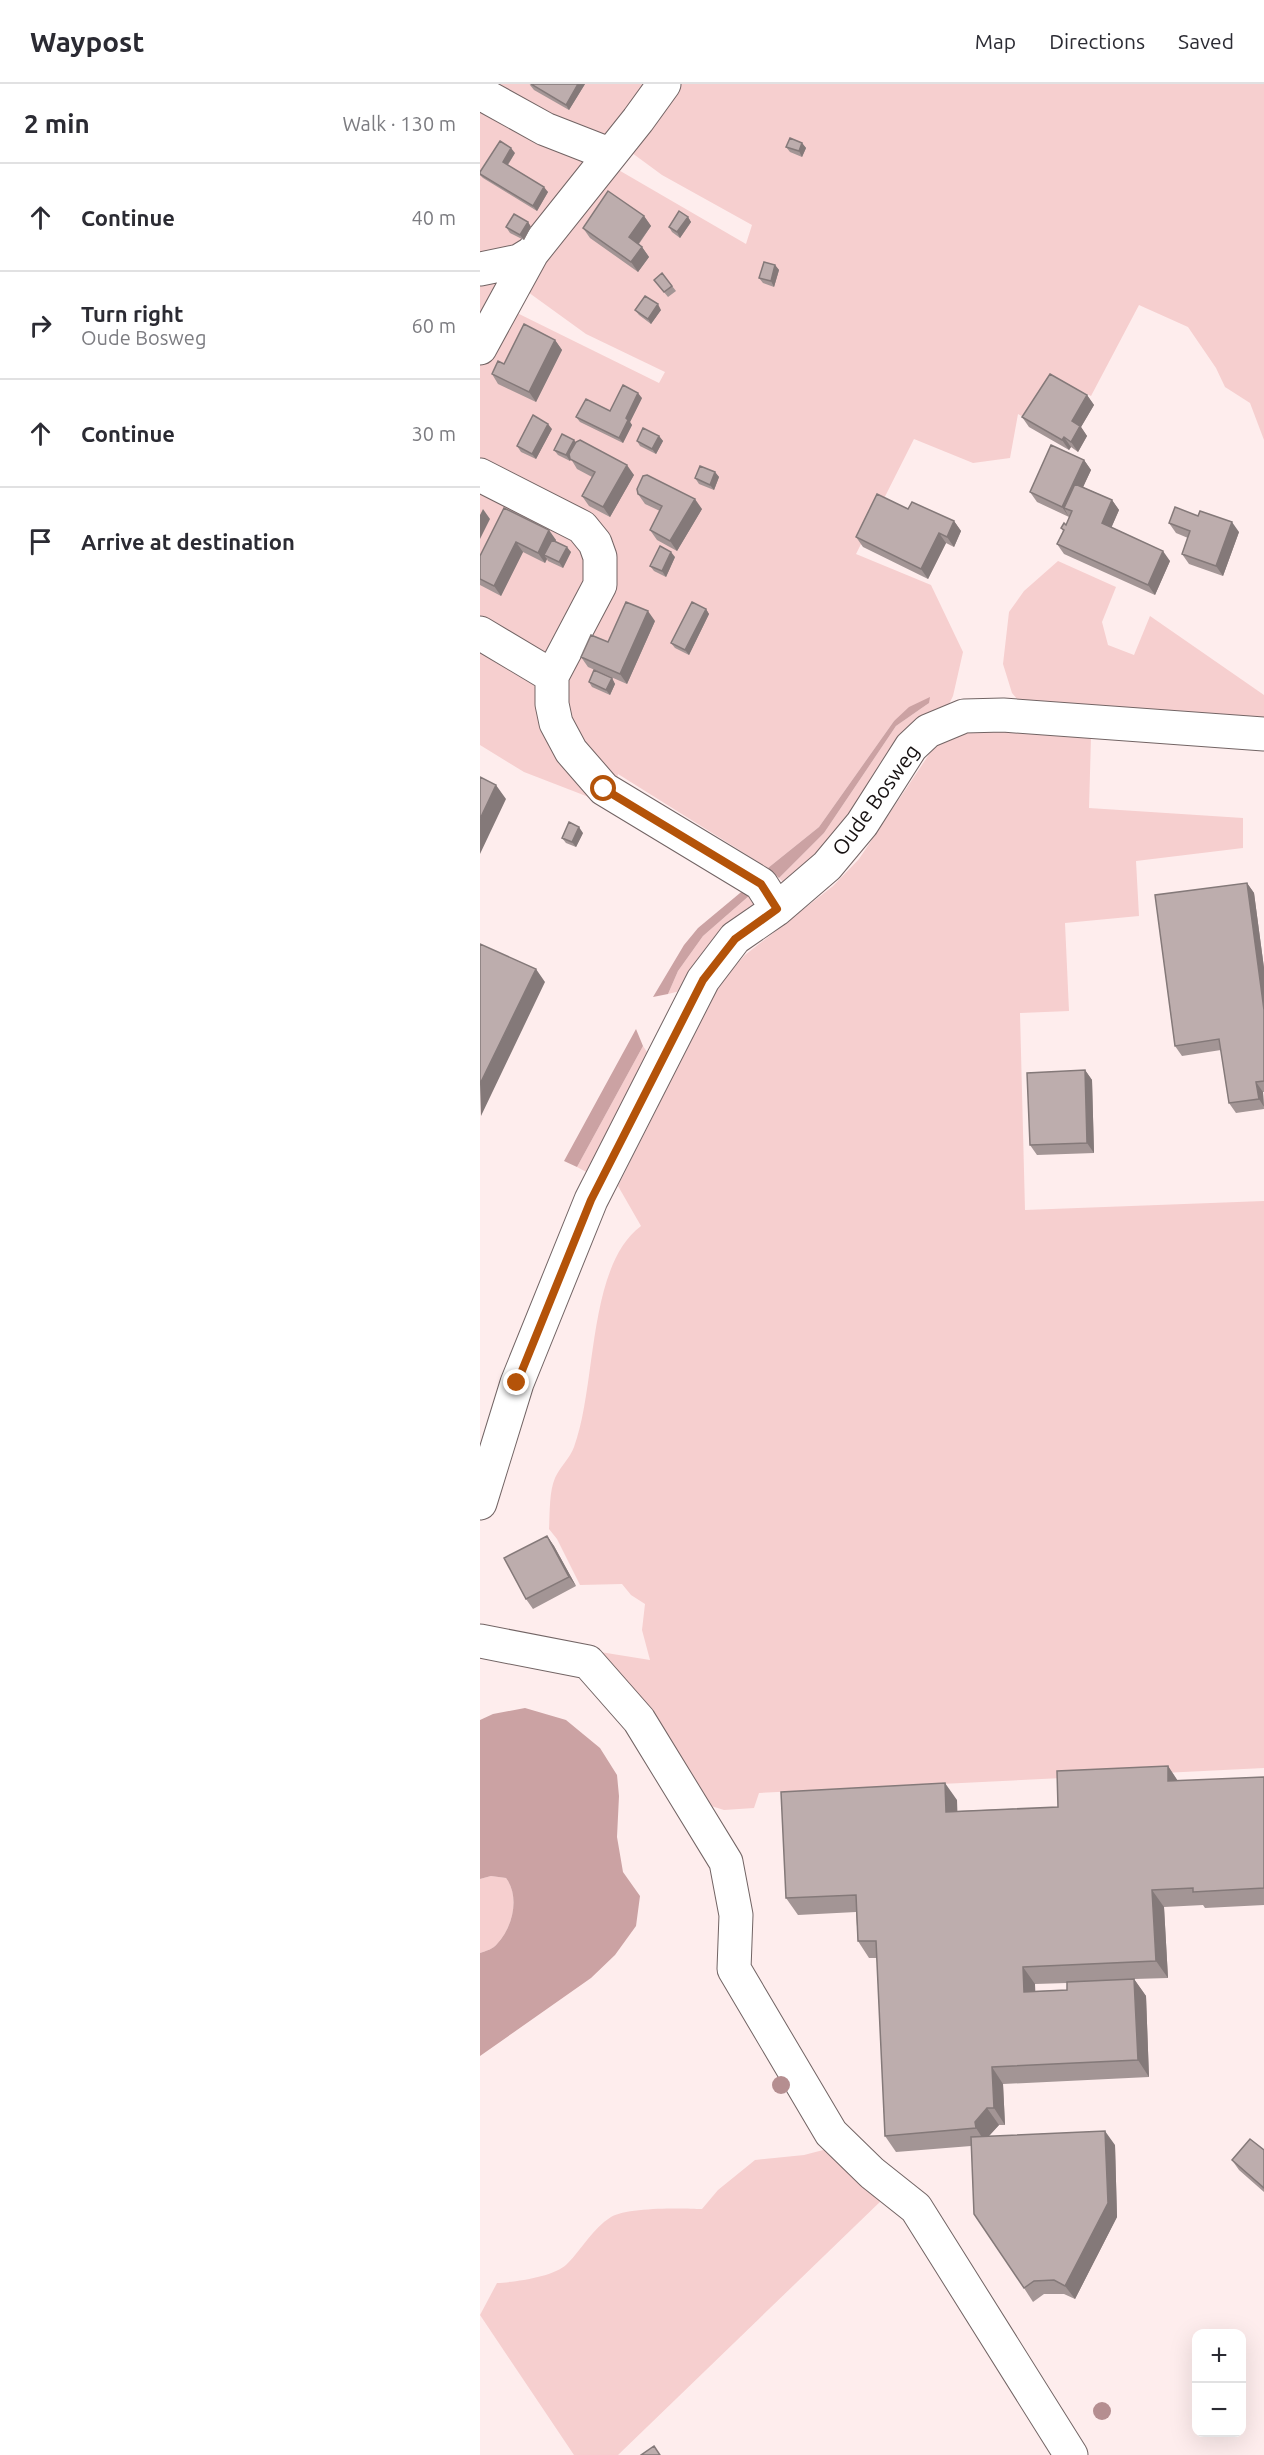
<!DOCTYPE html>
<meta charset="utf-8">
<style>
:root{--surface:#fff;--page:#f7f7f7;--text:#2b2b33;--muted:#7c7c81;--line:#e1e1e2}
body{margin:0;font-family:Ubuntu,sans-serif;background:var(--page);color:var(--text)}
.controls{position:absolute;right:18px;bottom:18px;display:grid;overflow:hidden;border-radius:12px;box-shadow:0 6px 24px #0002}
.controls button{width:54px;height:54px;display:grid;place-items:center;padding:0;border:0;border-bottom:2px solid var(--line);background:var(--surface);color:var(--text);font:30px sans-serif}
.stop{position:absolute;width:18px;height:18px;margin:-14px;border:4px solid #b45309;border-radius:50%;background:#fff}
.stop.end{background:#b45309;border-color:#fff;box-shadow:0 2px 6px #0008}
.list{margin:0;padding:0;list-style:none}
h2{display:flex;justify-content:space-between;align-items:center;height:78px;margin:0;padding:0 24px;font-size:26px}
h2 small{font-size:20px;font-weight:400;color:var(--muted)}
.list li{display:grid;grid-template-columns:39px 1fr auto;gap:18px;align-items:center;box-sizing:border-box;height:108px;padding:0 24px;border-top:2px solid var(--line)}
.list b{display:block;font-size:22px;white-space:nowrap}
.list p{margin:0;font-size:20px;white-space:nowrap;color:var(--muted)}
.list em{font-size:20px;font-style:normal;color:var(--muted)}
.icon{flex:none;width:33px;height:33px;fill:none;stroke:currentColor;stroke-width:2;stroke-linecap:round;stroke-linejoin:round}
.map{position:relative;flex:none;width:784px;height:2371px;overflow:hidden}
header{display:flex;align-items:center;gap:36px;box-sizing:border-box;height:84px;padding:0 30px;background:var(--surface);border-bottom:2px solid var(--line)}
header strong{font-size:28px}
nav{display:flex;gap:33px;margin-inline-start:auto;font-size:21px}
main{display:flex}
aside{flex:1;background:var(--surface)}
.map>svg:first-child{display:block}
.green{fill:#f6cfcf}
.water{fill:#cba2a3}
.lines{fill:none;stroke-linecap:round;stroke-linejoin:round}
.minor-casing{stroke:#726464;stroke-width:35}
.minor{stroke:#fff;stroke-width:33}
.tree{fill:#b58e90}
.wall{fill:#a39595;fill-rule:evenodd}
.shaded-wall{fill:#847979}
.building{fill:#bdadad;stroke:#847979;stroke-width:1.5}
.route{stroke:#b45309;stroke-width:8}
.labels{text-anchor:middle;stroke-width:4.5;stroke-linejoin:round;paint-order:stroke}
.street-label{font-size:21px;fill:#161111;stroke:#fff}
</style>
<header>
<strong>Waypost</strong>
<nav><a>Map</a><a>Directions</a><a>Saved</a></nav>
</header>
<main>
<aside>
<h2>2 min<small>Walk · 130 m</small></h2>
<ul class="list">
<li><svg class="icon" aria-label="ahead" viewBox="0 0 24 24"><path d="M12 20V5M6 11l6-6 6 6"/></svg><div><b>Continue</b></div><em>40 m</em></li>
<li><svg class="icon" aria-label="right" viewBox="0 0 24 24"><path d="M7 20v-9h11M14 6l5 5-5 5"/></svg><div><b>Turn right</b><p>Oude Bosweg</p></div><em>60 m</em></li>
<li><svg class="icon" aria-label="ahead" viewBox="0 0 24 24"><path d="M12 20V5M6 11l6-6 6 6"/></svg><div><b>Continue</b></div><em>30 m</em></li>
<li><svg class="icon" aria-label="arrive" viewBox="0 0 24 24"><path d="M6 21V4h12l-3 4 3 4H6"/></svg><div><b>Arrive at destination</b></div></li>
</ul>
</aside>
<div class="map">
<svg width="784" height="2371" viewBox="0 0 784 2371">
<rect width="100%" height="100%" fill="#feeded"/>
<path class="green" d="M0,0H174L129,51L115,53Z
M195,0H784V374V356L770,319L745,303L736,284L708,243L659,221L611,312L572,293L547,335L538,330L530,374L493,379L434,355L376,470L451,501L483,568L473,612L468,622L374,736L309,804L299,794L344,749L416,642L449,619L414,637L339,743L288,784L138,690L136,698L98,663L80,602L130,472L0,383V279L31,226L179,299L185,288L106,250L41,203L130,81L266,160L272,141L182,91L148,66Z
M0,16L115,77L40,167L0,177Z
M0,191H31L0,246Z
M0,400L90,449L114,486L68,574L0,536Z
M578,477L636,503L622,538L628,561L654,571L670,532L784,611V639L545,624L532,609L523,580L529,528L544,507Z
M0,560L47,589L119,717L44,688L0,661Z
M495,645L611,654L609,724L763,734V764L656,777L659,832L585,839L589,927L540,929L545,1126L784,1117V1684L279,1709L274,1724L244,1726L225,1720L114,1567L170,1576L162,1546L165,1520L151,1511L142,1500L100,1501L77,1455L69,1445C70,1429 69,1408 75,1394C80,1383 90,1374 94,1363C117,1302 107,1182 161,1142L138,1102L240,899L265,871L353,802L379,775L454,663Z
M270,811L274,819L273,830L208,905L188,910L198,887L223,852Z
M163,962L171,974L112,1091L97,1083Z
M11,1792L26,1794C40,1813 33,1843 17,1860C13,1865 6,1867 0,1869V1795Z
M351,2064L404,2114L138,2371H94L0,2231L17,2199C35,2198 74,2193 87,2180C103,2164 112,2145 131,2133C147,2123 202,2124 222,2125L238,2106L275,2076L324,2071Z"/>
<path class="water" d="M450,613L449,619L416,642L344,749L299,794L288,784L339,743L414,637L429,623Z
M266,804L270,811L223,852L198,887L188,910L173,913L204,861L218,844Z
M156,945L163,962L97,1083L84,1077Z
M45,1624L86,1636L120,1664L137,1691L139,1712L137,1753L143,1788L160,1812L156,1842L135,1871L111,1894L0,1972V1869C6,1867 13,1865 17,1860C33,1843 40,1813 26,1794L11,1792L0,1795V1636L13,1630Z"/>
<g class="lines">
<defs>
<path id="minor" d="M0,9L65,45L129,70
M0,185L39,177L52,169
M0,264L52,169L158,36L184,0
M0,391L102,443L115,459L120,473V501L72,592L0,549
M72,592V620L76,639L91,667L124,705L281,800L297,825
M0,1419L37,1299L111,1116L223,896L255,854L297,825L347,782L382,740L431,663L448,647L484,632L523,631L784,650
M0,1557L108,1578L159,1636L246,1778L256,1831L254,1885L351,2049L392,2089L436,2124L591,2371"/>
</defs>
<use href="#minor" class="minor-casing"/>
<use href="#minor" class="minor"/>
</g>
<g class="tree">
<circle cx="301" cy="2001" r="9"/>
<circle cx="622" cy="2327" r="9"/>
</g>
<path class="wall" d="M105,0L89,26L54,6L50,1Z
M322,59L326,64L322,73L310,68L306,63Z
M35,69L28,81L68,108L57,127L3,94L0,91V88Z
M164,132L171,142L159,160L162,163L169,173L158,188L110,154L103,144Z
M208,133L211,138L200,154L192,148L189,143Z
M48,138L51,143L44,156L30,149L26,143Z
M295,181L299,186L294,203L283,199L279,194Z
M182,189L196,207L188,213L174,196Z
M155,226H181L171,240L159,231Z
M75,256L82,266L56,318L18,300L12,290Z
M607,311L614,321L601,343L607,352L598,368L591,363L589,366L549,343L542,333Z
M162,314L150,338L152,341L143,359L100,338L96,333L130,327Z
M72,345L56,375L41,368L37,362Z
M179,352L183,357L176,370L160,362L157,357Z
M95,358L154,391L130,433L109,422L102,412L112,393L97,385L91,375L90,377L78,371L74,366Z
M604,376L611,386L603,403L632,416L639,426L631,444L690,477L675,511L584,470L577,460L583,447L581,444L586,441L589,433L557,418L550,408Z
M235,388L239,393L234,406L219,400L215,394Z
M158,410L222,425L197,467L177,456L170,446L180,427L165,420Z
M24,424L76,456L75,458L91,468L83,484L68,477L67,475L65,479L43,468L21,512L0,501V472Z
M428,425L474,437L481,447L474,463L466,459L448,495L383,463L376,453Z
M689,439L759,448L743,492L709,480L702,470L708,454L696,449Z
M195,473L186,493L174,487L170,482Z
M226,525L229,530L209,571L195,564L191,559Z
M175,537L147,600L108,583L101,573L128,558Z
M132,594L135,600L130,611L112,603L109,598Z
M103,749L96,763L86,759L82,754Z
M767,799L774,809L784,884V1008H783L784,1025L756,1029L749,1019L741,966L702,972L695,962Z
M605,986L612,996L614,1069L557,1071L550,1061Z
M67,1452L74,1462L96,1502L53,1525L46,1515Z
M688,1682L698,1697L784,1693V1821L725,1824L723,1821L684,1823L688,1894L654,1895L666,1912L669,1993L523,2000L525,2041H519L509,2052L635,2061L637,2133L595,2215L584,2210H564L553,2218L544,2204L491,2062L416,2068L405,2052L397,1874H389L378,1857L376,1828L318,1831L306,1814L477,1716V1727L578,1723ZM587,1899V1906L555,1907V1900Z
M784,2066V2108L759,2086L752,2076Z"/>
<path class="shaded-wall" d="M98,0H105L89,26L86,21Z
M322,59L326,64L322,73L319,67Z
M31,64L35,69L26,83L23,78Z
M64,103L68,108L57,127L53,122Z
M164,132L171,142L156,163L149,153Z
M208,133L211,138L200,154L197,148Z
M48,138L51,143L44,156L40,151Z
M162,163L169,173L158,188L151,178Z
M295,181L299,186L294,203L291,197Z
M178,220L181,226L171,240L168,235Z
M75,256L82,266L56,318L49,308Z
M158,309L162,314L150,338L152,341L143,359L139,354L146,334Z
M607,311L614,321L601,343L607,352L598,368L591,358L592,337Z
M68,340L72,345L56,375L52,370Z
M179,352L183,357L176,370L172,365Z
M584,353L591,363L589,366L582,356Z
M94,356L98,361L90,377L86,371Z
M604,376L611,386L592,427L584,424L589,433L582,423Z
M147,381L154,391L130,433L123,423Z
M235,388L239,393L234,406L230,401Z
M215,415L222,425L197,467L190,457Z
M632,416L639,426L629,449L622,439Z
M3,425L10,435L0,455V431Z
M474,437L481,447L474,463L467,453Z
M752,438L759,448L743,492L736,482Z
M69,446L76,456L68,473L64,471L67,475L65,479L58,469Z
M459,449L466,459L448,495L441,485Z
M36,458L43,468L21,512L14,502Z
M87,463L91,468L83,484L79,478Z
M683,467L690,477L675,511L668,501Z
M191,468L195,473L186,493L182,487Z
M226,525L229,530L209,571L205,566Z
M168,527L175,537L147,600L140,590Z
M132,594L135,600L130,611L126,606Z
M16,701L26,715L0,770V735Z
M99,743L103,749L96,763L92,758Z
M767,799L774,809L784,884V926Z
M56,885L65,898L1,1032L0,1000Z
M605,986L612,996L614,1069L607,1059Z
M776,998L783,1008L784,1023L779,1015Z
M67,1452L74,1462L96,1502L89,1493Z
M688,1682L699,1699L688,1697Z
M465,1699L477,1716L478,1745L466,1728Z
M672,1806L684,1823L688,1894L676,1877Z
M543,1883L555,1900L556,1924L544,1908Z
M654,1895L666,1912L669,1993L658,1976Z
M512,1983L523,2000L525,2041L514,2024Z
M507,2024L519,2041L507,2054V2061L496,2044L495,2038Z
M625,2047L635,2061L637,2133L595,2215L585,2202Z"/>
<path class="building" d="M51,0H98L86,21Z
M310,54L322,59L319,67L306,63Z
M20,57L31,64L23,78L64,103L53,122L0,90V88Z
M128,107L164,132L149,153L162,163L151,178L103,144Z
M199,127L208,133L197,148L189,143Z
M34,130L48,138L40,151L26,143Z
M284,178L295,181L291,197L279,194Z
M182,189L192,202L184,208L174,196Z
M165,212L178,220L168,235L155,226Z
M44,240L75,256L49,308L12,290L18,277L24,280Z
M570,290L607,311L592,337L600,342L591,358L584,353L582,356L542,333Z
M143,301L158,309L146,334L148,336L139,354L96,333L106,315L130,327Z
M53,331L68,340L52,370L37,362Z
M163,344L179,352L172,365L157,357Z
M82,350L94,356L86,371L74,366Z
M100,356L147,381L123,423L102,412L115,388L90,375L89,370L96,358Z
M571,361L604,376L582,423L550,408Z
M220,382L235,388L230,401L215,394Z
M167,391L215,415L190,457L170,446L182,422L158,410L157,405L163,392Z
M595,400L632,416L622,439L683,467L668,501L577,460L584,446L581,444L584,439L586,441L592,427L584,424Z
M397,410L428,425L432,418L474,437L467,453L459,449L441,485L376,453Z
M695,423L718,432L720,427L752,438L736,482L702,470L710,447L689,439Z
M24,424L69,446L58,469L36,458L14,502L0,495V472Z
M72,456L87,463L79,478L64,471Z
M180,462L191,468L182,487L170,482Z
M146,518L168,527L140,590L101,573L111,551L128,558Z
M212,518L226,525L205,566L191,559Z
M114,586L132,594L126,606L109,598Z
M0,693L16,701L0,735Z
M89,738L99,743L92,758L82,754Z
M767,799L784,926V997L776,998L779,1015L749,1019L739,955L695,962L675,811Z
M0,860L56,885L0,1000Z
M605,986L607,1059L550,1061L547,989Z
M67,1452L89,1493L46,1515L24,1474Z
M688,1682V1697L784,1693V1804L713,1808V1804L672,1806L676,1877L543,1883L544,1908L587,1906V1898L654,1895L658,1976L512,1983L514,2024H507L495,2038L496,2044L405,2052L396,1857H378L376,1811L306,1814L301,1708L465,1699L466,1728L578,1723L577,1687Z
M625,2047L628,2119L585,2202L574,2196L554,2197L544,2204L494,2130L491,2053Z
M770,2055L784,2066V2104L752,2076Z
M174,2362L180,2371H161Z"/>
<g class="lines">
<path class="route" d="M37,1299L111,1116L223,896L255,855L297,825L281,800L124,705"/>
</g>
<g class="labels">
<g class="street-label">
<text transform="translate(396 716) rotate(-54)" y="7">Oude Bosweg</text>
</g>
</g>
</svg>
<div class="controls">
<button>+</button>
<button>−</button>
</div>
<div class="stop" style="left:124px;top:705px"></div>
<div class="stop end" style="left:37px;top:1299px"></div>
</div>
</main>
